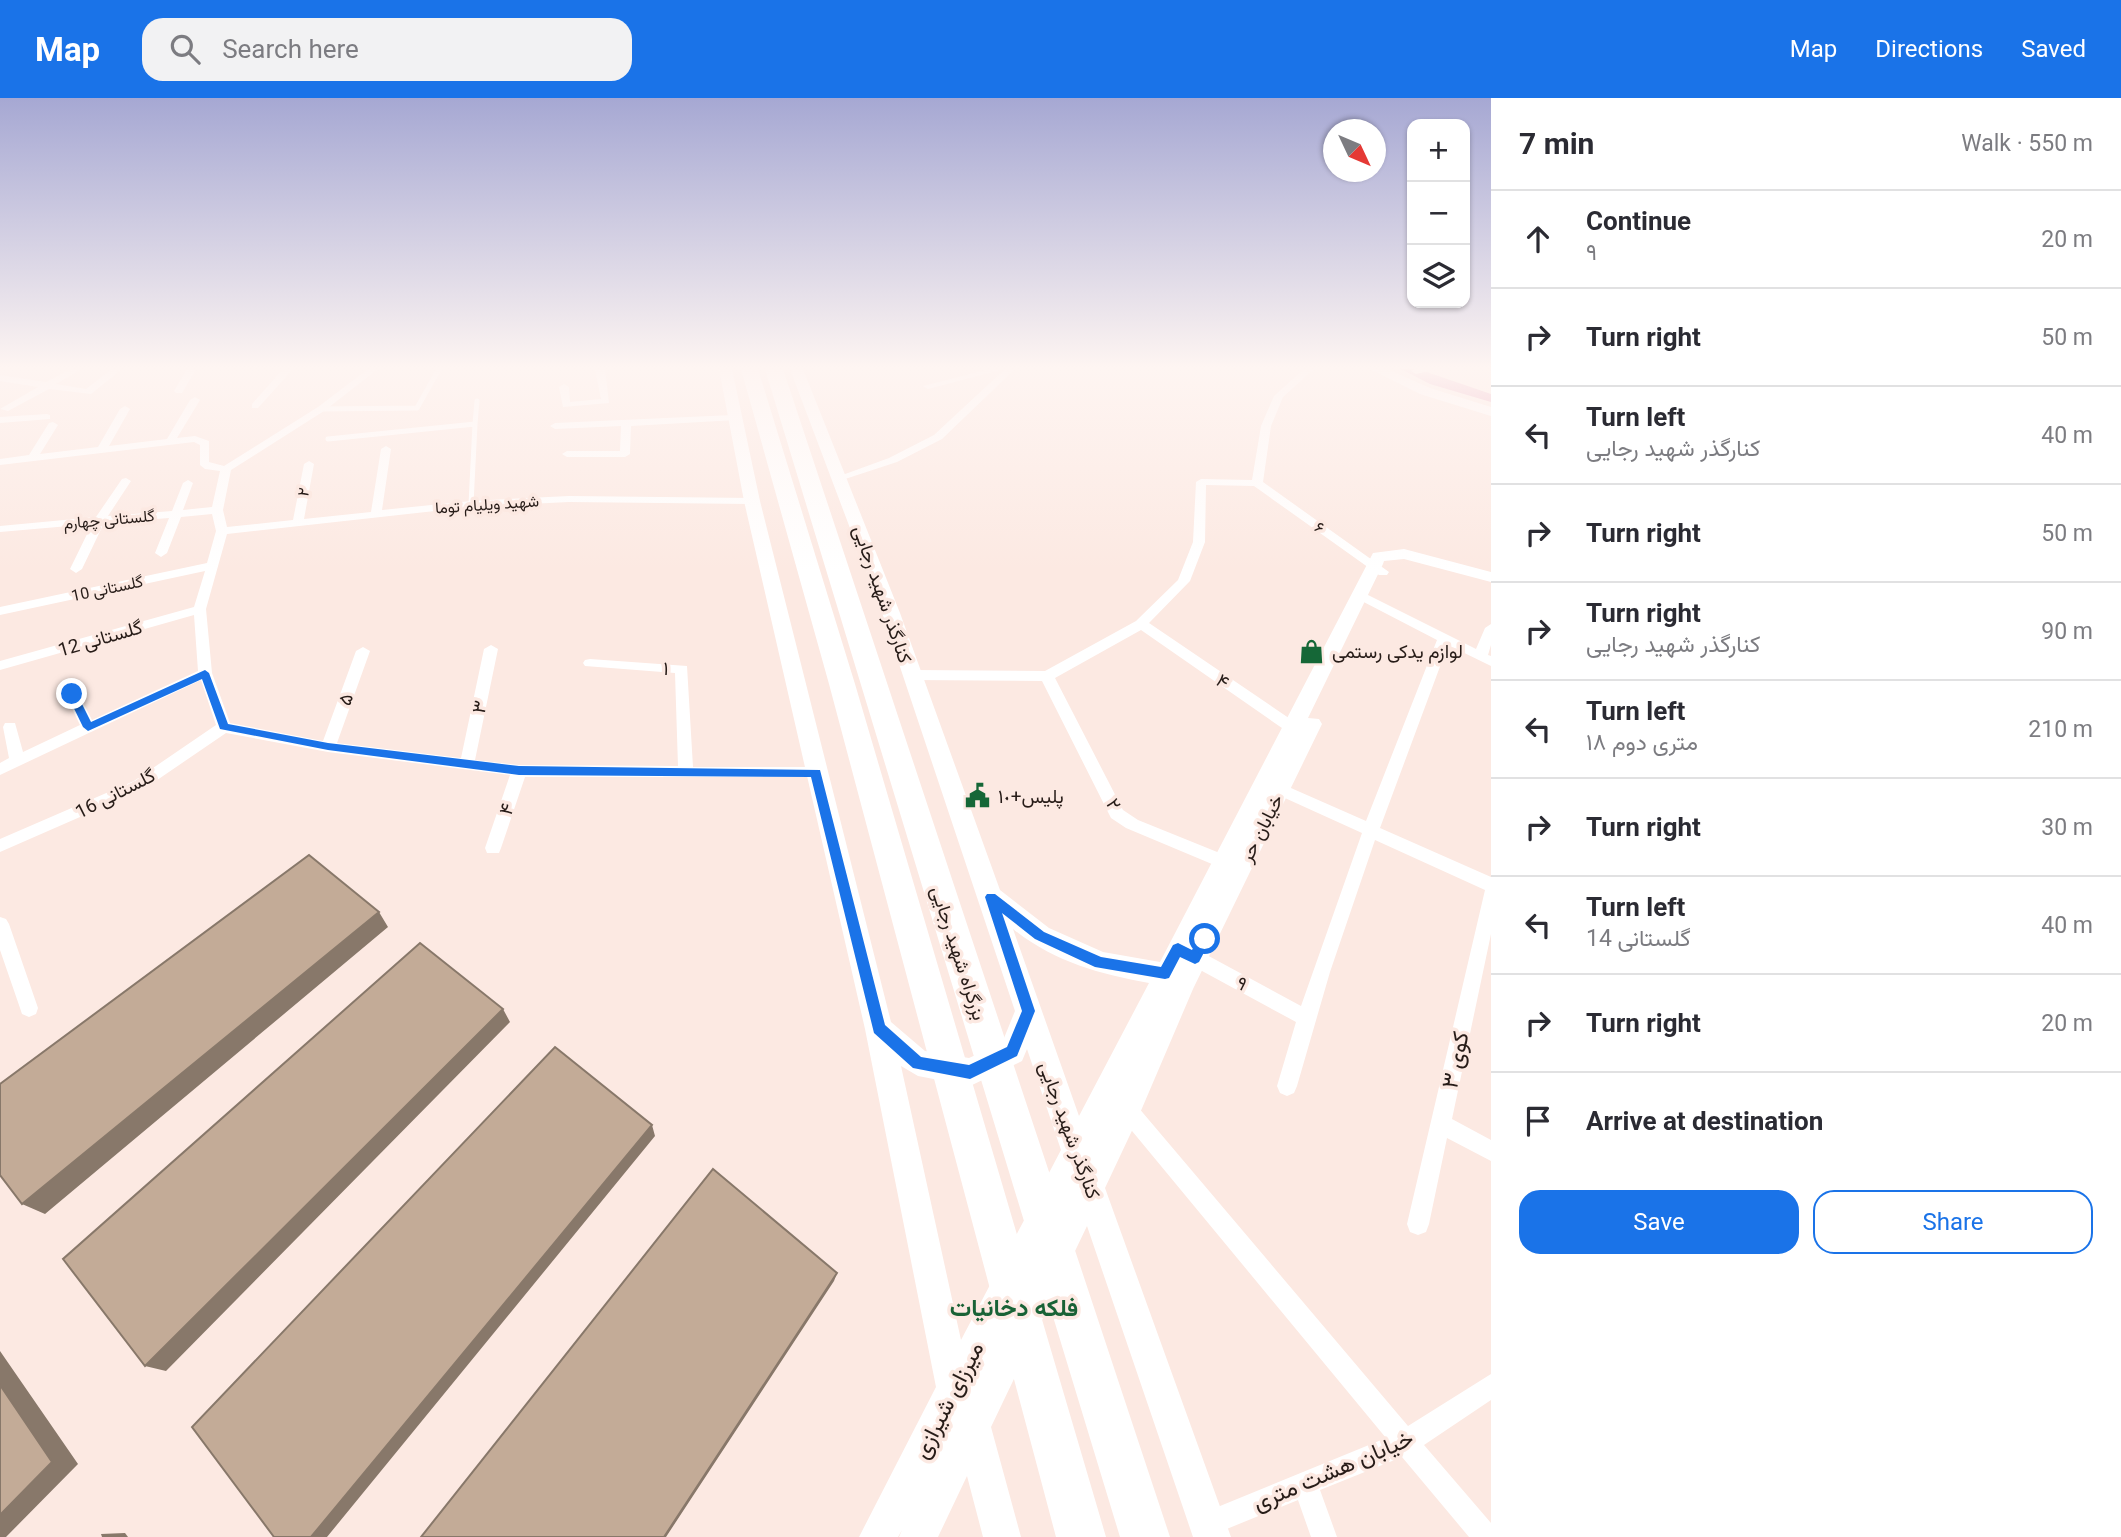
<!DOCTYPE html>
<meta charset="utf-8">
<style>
:root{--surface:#fff;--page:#f2f2f3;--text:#2b2b33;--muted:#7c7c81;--line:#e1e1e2;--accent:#1a73e8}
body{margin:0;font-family:Roboto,Vazirmatn,sans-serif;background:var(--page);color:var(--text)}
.controls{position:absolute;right:21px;top:21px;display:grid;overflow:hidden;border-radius:14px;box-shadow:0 2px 5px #0004}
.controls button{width:63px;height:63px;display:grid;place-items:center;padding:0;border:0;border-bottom:2px solid var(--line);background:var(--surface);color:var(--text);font:35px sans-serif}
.compass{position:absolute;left:1323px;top:21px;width:63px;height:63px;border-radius:50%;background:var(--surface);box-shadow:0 2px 5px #0004;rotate:134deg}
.stop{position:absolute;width:21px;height:21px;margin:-16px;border:5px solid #1a73e8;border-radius:50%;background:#fff}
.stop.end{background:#1a73e8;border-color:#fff;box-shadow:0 2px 7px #0008}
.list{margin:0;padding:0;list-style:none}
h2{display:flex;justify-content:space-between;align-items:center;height:91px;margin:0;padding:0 28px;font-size:30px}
h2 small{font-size:23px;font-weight:400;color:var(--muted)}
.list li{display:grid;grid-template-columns:46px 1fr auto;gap:21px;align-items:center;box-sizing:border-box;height:98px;padding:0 28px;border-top:2px solid var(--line)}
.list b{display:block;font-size:26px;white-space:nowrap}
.list p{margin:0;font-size:23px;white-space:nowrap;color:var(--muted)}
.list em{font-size:23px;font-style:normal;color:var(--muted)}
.actions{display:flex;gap:14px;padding:21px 28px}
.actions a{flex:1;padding:16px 0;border:2px solid var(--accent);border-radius:21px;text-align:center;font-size:24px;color:var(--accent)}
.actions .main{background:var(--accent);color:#fff}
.icon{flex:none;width:38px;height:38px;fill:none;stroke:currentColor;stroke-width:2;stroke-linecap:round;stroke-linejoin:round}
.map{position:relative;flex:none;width:1491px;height:1439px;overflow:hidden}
header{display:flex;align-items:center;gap:42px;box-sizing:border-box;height:98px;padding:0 35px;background:var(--accent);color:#fff}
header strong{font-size:33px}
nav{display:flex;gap:38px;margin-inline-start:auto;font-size:24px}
.search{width:490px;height:63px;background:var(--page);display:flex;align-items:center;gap:18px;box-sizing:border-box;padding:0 24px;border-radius:21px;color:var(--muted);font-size:26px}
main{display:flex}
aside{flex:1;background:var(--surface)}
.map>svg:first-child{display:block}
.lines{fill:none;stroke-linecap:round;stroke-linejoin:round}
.canal{fill:#e496b3;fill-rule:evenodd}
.lane{stroke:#fff;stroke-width:5}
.street{fill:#fff;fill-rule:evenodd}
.secondary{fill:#fff;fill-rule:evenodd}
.highway{fill:#fff;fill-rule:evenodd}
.shaded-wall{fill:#88786a}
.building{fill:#c3ab97;stroke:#88786a;stroke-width:2}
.route{fill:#1a73e8}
.labels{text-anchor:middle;stroke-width:7;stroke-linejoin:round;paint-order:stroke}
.far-street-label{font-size:16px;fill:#271c18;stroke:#fce9e2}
.street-label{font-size:19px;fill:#271c18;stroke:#fce9e2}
.poi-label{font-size:19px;fill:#271c18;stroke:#fce9e2;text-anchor:start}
.near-street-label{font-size:23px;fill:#271c18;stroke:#fce9e2}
.near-neighbourhood-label{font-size:24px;font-weight:bold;fill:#196236;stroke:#fce9e2}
</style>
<header>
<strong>Map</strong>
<div class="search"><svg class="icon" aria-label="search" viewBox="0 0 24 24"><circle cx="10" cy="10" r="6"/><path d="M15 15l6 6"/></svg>Search here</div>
<nav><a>Map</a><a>Directions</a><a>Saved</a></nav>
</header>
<main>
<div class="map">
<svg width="1491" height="1439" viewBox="0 0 1491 1439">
<rect width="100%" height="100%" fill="#fce9e2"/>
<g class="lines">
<path class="canal" d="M1401,271H1418L1491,296V304L1430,286Z"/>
<path class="lane" d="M321,311L417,310L439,271
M475,326L477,303
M328,341L475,326L471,406"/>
<path class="street" d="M71,271H82L56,286L86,291L112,271H122L91,296L49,291L8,313L0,311L38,289L0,283V277L46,284Z
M187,271H196L182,295H176L174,293Z
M283,271H293L258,310H252V306Z
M368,271H378L324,313L231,372L223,412L227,429L293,422L304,366L309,363L314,366L304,421L371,414L381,351L386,348L391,351L382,412L471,403L569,398L752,400L758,403L752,406L569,404L471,409L227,436L206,511L212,575L230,625L323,643L356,553L363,549L370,553L337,645L461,660L484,551L491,547L498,551L475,662L519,667L678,668L675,575L585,568L583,565L585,562L590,561L687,568L693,669H816L821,671L824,675L821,679H525L501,750L499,755H487L485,750L510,677L328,654L226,635L144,691L0,754V741L134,683L216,627L201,582L0,677V665L9,660L3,629L5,625H15L23,654L80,627L65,596L67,593H77L92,622L198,573L194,517L0,572V563L194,509L205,473L0,517V509L207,465L216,433L212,416L181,419L167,455L161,459L155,455L169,420L104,425L82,471L76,475L70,471L92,426L0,434V428L96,419L122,381L126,380L131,383L108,418L172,413L183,385L188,382L193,385L183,412L212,409L220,373L205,371L200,367V347L194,344L0,367V361L29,357L49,325L53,324L58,327L40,356L98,349L120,311L125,308L130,311L109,348L167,341L190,302L195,299L200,302L177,340L195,338L209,343V364L224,368L318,309Z
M595,271H605L609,305L563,309L559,289L564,286L569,289L570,304L601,301Z
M990,271H1004L928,291L923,288Z
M1005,271H1015L942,341L897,364L842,382L837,379L889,360L934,337Z
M1304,271H1314L1283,299L1271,328L1263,384L1389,474L1387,477H1379L1254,388L1206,387L1205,444L1190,483L1149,525L1305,631L1307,635L1305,639H1295L1141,532L1055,580L1123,712L1138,722L1237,762L1239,767L1237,772L1231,774L1126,730L1111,720L1042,583L912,582L905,577L912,572L1045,573L1136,523L1178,482L1193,444L1196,384L1201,381L1252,382L1261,328L1274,298Z
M1415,271H1436L1416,276L1411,273Z
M47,316L50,317V321L0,325V319Z
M733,317L736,318V322L631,328L630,356L625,359H567L562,356L567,353H620L621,328L555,331L550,328L555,325Z
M1360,493L1476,551L1485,530L1491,526V547L1488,557L1491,558V568L1448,547L1380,730L1491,779V836L1452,1021L1491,1042V1063L1447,1040L1429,1126L1426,1134L1418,1137L1410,1134L1407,1126L1485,792L1375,742L1330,874L1297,988L1294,995L1287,998L1280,995L1277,988L1296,924L1180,861L1177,855L1180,849L1186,847L1192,849L1301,908L1362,735L1265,691L1262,687L1270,681L1275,683L1366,723L1437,542L1356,500V494Z
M0,819L6,821L9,826L38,910L36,916L29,919L22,916L20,910L0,852Z
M1125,999L1132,1002L1408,1328L1491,1276V1302L1424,1347L1491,1425V1439H1469L1402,1359L1320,1392L1337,1439H1311L1298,1402L1207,1439L1198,1435L1194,1426L1198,1417L1386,1340L1118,1016L1115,1009L1118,1002Z"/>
<path class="secondary" d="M719,271H732L760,403L891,924L925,953L969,960L1002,945L1015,913L882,515L790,271H803L900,515L1000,792L1049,830L1103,854L1160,864L1373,455L1404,451L1491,474V484L1404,461L1384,463L1383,466L1308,620L1319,621L1322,626L1193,891L1137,1022L1105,1090L1231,1439H1193L1087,1128L991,1329L1021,1439H983L967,1378L938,1439H899L902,1432L898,1439H859L936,1289L865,931L744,403ZM1013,831C1054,864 1099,876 1149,885L1079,1018ZM1027,951L1061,1052L961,1242L901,968L918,978L970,988L1022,963Z
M1370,271H1387L1430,290L1491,309V318L1420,296Z"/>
<path class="highway" d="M741,271H758L855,586L1106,1439H1056L829,586Z
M765,271H783L1170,1439H1120Z"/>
</g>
<path class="shaded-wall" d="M379,814L388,829L45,1116L22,1106Z
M503,911L510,924L166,1273L145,1268Z
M652,1027L655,1038L327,1439H311Z
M837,1175L834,1183L666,1439H664Z
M0,1253L78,1366L6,1439H0Z
M125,1435L128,1439H102L101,1436Z"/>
<path class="building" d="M309,757L379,814L22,1106L0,1077V986Z
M420,845L503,911L145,1268L63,1161Z
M555,949L652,1027L311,1439H274L192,1329Z
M713,1071L837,1175L664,1439H421Z
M0,1287L52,1364L0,1417Z"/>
<linearGradient id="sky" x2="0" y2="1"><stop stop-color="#a6a8d3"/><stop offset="0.57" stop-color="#fef5f2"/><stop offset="1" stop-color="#fef5f2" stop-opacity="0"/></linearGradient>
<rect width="1491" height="472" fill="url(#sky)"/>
<path class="route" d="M205,572L209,575L228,626L328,645L519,668L820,672L885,927L921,959L969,967L1007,949L1022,913L985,799L987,796H995L1044,834L1101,859L1161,869L1173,847L1178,845L1192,852L1200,837L1205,835L1211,841L1199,864L1195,866L1180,859L1169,880L1165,881L1095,869L1035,841L1002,815L1035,913L1017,958L970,981L913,970L874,935L811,679L519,677L328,652L220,631L202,581L88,633L83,629L67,596L76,594L91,624Z"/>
<defs>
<symbol id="shop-bare" viewBox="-9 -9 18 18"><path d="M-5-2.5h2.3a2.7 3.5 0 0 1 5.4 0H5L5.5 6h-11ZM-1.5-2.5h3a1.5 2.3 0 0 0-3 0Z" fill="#156737" stroke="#fce9e2" stroke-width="2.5" paint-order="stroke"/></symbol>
<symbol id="civic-bare" viewBox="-9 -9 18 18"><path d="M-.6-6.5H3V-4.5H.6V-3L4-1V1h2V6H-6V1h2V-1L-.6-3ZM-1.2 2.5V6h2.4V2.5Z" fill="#156737" stroke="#fce9e2" stroke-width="2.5" paint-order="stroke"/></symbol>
</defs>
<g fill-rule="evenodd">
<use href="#shop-bare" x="1294" y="536" width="35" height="35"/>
<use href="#civic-bare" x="960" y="680" width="35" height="35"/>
</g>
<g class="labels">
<g class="far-street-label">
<text transform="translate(303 394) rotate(-79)" y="6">۲</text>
<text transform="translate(487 406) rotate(-4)" y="6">شهید ویلیام توما</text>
<text transform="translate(109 421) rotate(-5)" y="6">گلستانی چهارم</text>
<text transform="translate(1320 429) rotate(35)" y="6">۶</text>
<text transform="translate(107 490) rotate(-12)" y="6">گلستانی 10</text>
</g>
<g class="street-label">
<text transform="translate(883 496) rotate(71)" y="7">کنارگذر شهید رجایی</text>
<text transform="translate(100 540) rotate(-16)" y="7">گلستانی 12</text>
<text transform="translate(666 570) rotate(4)" y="7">۱</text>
<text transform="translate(1223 583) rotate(35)" y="7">۴</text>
<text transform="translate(345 601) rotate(-70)" y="7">۵</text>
<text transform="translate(479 609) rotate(-78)" y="7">۳</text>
<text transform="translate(115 695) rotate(-27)" y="7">گلستانی 16</text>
<text transform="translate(1114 706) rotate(59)" y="7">۲</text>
<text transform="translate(506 711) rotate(-72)" y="7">۴</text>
<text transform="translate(1261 730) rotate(-63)" y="7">خیابان حر</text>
<text transform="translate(959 855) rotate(72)" y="7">بزرگراه شهید رجایی</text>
<text transform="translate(1242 885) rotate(28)" y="7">۹</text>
<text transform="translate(1070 1032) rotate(70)" y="7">کنارگذر شهید رجایی</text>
</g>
<g class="poi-label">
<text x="1332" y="560">لوازم یدکی رستمی</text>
<text x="998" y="705">پلیس+١٠</text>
</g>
<g class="near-street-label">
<text transform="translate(1455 962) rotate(-78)" y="8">کوی ۳</text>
<text transform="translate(948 1302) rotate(-63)" y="8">میرزای شیرازی</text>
<text transform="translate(1333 1372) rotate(-23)" y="8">خیابان هشت متری</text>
</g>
<g class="near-neighbourhood-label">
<text x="1014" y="1218">فلکه دخانیات</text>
</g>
</g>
</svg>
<div class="controls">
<button>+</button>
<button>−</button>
<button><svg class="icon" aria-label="layers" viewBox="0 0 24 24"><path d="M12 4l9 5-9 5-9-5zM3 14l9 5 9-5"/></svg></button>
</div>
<svg class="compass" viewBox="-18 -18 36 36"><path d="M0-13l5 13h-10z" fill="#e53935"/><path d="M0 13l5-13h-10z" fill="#7c7c81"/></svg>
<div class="stop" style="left:1205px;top:841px"></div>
<div class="stop end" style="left:72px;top:596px"></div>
</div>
<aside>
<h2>7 min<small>Walk · 550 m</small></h2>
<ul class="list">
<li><svg class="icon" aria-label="ahead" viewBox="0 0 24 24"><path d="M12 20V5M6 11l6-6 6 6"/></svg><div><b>Continue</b><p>۹</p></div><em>20 m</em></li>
<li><svg class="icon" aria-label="right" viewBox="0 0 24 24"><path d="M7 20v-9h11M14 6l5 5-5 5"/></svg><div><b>Turn right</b></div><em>50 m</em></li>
<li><svg class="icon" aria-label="left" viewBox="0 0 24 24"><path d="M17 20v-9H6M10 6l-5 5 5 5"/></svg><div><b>Turn left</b><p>کنارگذر شهید رجایی</p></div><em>40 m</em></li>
<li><svg class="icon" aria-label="right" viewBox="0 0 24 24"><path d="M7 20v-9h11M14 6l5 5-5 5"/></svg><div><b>Turn right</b></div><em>50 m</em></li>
<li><svg class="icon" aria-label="right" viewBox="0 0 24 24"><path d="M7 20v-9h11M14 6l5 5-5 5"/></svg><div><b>Turn right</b><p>کنارگذر شهید رجایی</p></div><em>90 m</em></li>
<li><svg class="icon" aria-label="left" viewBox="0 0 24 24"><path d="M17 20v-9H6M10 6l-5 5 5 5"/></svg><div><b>Turn left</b><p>۱۸ متری دوم</p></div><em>210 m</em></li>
<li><svg class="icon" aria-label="right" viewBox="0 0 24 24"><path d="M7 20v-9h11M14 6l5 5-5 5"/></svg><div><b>Turn right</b></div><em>30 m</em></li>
<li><svg class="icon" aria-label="left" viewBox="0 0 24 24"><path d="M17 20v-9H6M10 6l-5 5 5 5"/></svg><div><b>Turn left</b><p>گلستانی 14</p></div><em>40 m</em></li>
<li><svg class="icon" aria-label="right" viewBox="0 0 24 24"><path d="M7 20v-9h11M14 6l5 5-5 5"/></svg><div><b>Turn right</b></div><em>20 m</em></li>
<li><svg class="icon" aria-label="arrive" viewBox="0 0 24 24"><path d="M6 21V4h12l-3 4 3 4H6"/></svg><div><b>Arrive at destination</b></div></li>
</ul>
<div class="actions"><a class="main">Save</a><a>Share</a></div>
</aside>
</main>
